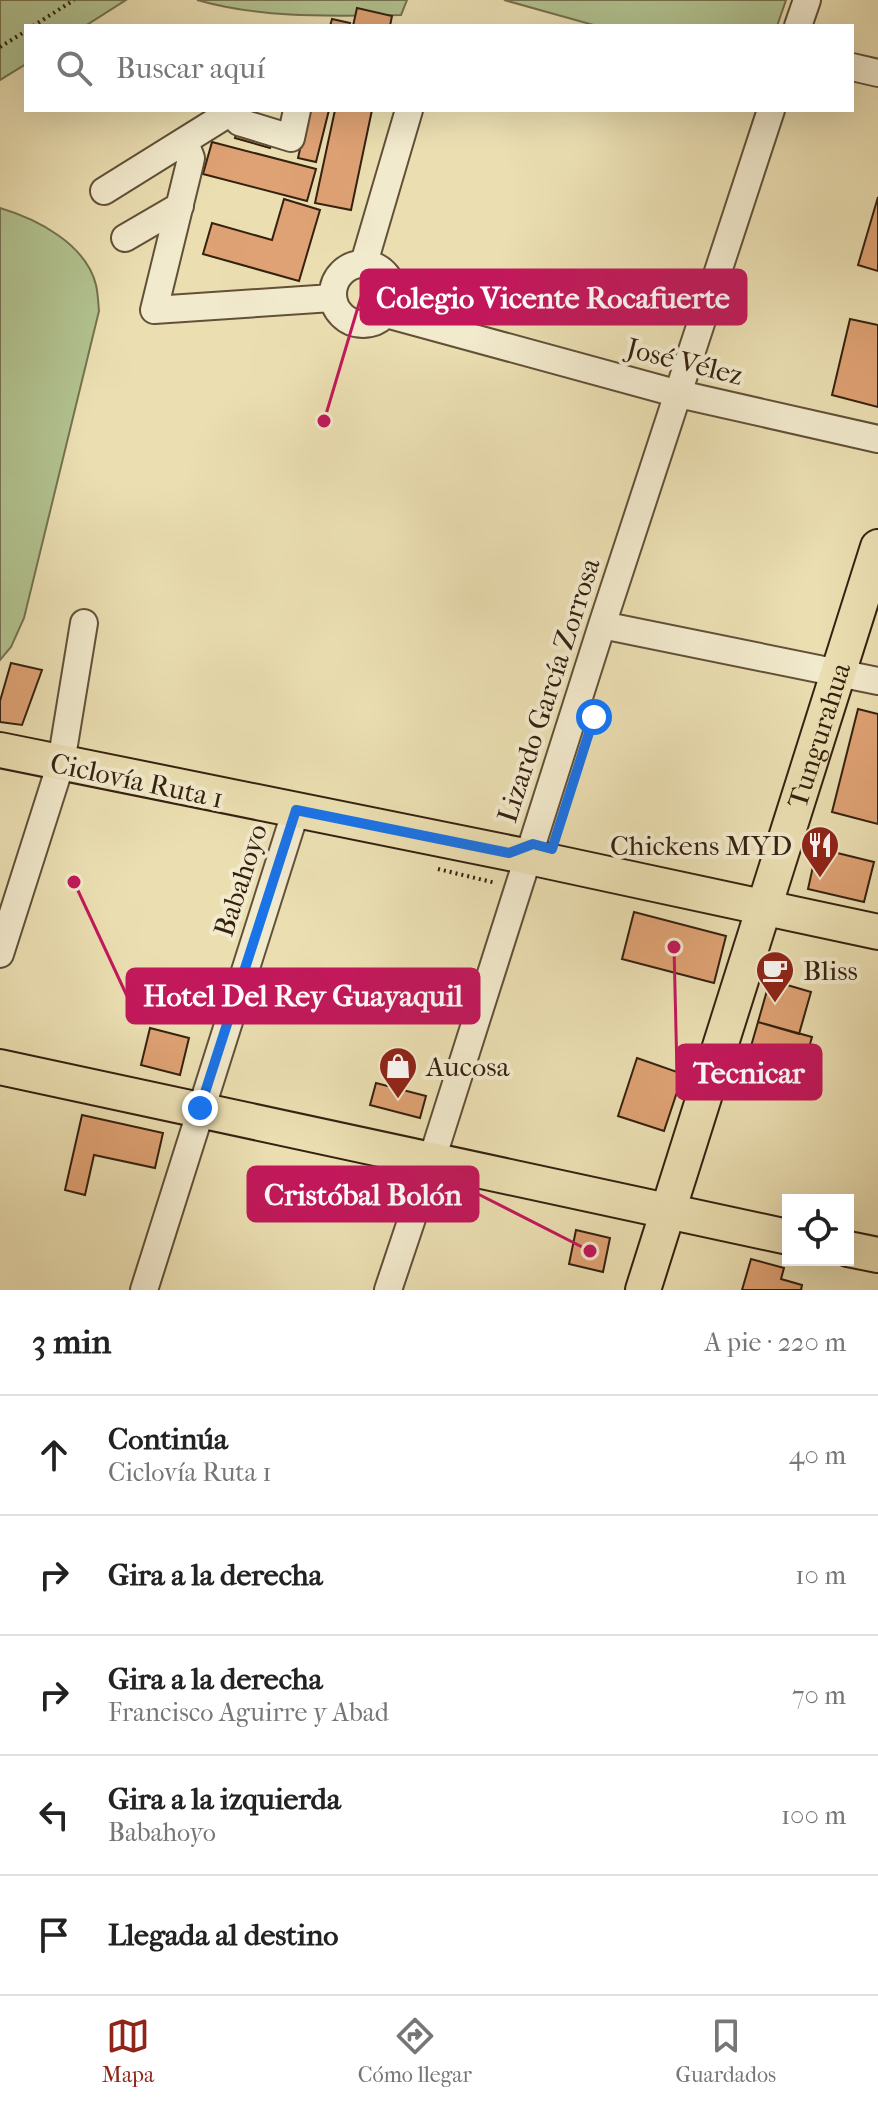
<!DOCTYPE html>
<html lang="es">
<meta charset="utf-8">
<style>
:root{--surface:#fff;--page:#f6f6f6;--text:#222;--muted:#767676;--line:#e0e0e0;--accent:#8f2418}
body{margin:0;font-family:"IM FELL French Canon",serif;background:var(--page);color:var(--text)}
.controls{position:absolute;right:24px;bottom:24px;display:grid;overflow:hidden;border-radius:0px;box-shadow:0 8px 32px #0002}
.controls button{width:72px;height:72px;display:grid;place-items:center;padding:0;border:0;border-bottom:2px solid var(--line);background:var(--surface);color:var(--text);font:40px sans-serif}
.stop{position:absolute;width:24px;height:24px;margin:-18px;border:6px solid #1a73e8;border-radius:50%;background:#fff}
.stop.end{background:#1a73e8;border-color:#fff;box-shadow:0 2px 8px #0008}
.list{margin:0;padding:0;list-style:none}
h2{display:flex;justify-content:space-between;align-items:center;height:104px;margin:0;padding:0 32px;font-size:34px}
h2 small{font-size:26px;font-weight:400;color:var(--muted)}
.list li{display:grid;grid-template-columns:52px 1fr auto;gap:24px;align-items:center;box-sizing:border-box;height:120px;padding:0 32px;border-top:2px solid var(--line)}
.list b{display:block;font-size:30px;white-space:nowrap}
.list p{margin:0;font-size:26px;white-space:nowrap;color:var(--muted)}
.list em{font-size:26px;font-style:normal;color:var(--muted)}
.icon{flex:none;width:44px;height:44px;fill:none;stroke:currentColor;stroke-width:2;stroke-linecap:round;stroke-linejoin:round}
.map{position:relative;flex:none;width:878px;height:1290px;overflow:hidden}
.search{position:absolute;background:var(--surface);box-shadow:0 8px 32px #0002;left:24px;right:24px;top:24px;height:88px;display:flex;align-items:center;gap:20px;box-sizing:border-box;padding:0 28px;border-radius:0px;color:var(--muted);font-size:30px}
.sheet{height:704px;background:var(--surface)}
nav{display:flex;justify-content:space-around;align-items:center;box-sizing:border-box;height:112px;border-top:2px solid var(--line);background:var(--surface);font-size:22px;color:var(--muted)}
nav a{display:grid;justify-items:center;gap:4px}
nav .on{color:var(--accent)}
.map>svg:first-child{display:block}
.green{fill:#b2c390;stroke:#747250;stroke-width:2}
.building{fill:#dfa274;stroke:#352110;stroke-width:2}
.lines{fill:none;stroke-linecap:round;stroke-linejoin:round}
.minor-casing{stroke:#625038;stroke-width:30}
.major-casing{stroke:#352110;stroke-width:38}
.path{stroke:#352110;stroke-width:4;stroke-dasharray:2 4;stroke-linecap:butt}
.minor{stroke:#f2eacd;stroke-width:26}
.major{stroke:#ebdfb2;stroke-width:34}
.route{stroke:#1a73e8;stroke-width:10}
.labels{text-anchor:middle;stroke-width:8;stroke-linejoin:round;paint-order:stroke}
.street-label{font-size:28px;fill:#352110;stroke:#f2eacd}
.poi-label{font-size:28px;fill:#352110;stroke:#f2eacd;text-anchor:start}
.leader{fill:none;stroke:#c2185b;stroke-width:3}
.callout-dot{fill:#c2185b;stroke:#f2eacd;stroke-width:3}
.callout{fill:#c2185b;stroke:#c2185b;stroke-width:3}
.callout-label{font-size:30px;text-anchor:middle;font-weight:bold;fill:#fff}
</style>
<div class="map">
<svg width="878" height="1290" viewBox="0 0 878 1290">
<rect width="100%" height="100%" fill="#ebdfb2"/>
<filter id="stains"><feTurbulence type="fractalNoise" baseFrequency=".0025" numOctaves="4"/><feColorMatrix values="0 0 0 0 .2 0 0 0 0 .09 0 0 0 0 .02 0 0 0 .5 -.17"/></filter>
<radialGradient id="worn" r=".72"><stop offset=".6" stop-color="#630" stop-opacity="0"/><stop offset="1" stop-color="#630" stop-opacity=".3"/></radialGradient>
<path class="green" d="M0,0H126L85,26H26V64L0,80Z
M197,0H407L401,15C332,16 264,19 197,0Z
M504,0H786L777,26H597Z
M0,208C37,219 86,244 96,285C98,293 98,302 99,311L24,618L11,647L0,660Z"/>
<path class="building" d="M357,8L392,16L390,26H353Z
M332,19L350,23L349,26H330Z
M309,110H329L316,162L298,158Z
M335,110H372L351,210L315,203Z
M238,128L273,138L270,148L235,138Z
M212,142L316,169L307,201L203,174Z
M878,197V271L858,265Z
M284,199L320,210L299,281L203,254L212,223L272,240Z
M850,319L878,325V407L832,395Z
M11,663L42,670L22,725L0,722V701Z
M858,709L878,714V824L832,812Z
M817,848L874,862L864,902L808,889Z
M634,912L726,936L714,983L622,959Z
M770,980L811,992L799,1034L758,1022Z
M758,1022L812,1037L795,1097L741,1081Z
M150,1028L189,1038L180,1075L141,1065Z
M637,1058L683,1074L664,1131L618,1116Z
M376,1083L426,1096L420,1118L370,1105Z
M82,1115L163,1133L155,1168L94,1155L85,1195L65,1190Z
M576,1230L610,1238L603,1272L569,1264Z
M751,1259L784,1268L781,1279L802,1285L801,1290H742Z"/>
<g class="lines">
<defs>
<path id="minor" d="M798,26L807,0
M852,67L878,73
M231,112L239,122L291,138L297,110
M185,142L191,158L189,167L154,310L332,298
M104,191L234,110
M125,238L180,206
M364,263L409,110
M333 294a30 30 0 1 1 60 0a30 30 0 1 1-60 0Z
M386,314L679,394L878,439
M602,625L878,681
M0,954L61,763L84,623
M144,1290L296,810
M388,1290L432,1159L602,625L771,110"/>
<g id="major">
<path d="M0,750L529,857L878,932"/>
<path d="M0,1067L788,1237"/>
<path d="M848,1249L878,1255"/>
<path id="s1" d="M643,1290L878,547"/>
</g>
</defs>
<use href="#minor" class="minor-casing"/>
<use href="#major" class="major-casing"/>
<path class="path" d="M33,26L74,0
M0,47L26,31
M438,869L496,883"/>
<use href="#minor" class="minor"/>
<use href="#major" class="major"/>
</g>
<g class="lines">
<path class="route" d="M200,1108L296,810L509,853L533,844L552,849L594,717"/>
</g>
<defs>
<symbol id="restaurant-pin" viewBox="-11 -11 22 30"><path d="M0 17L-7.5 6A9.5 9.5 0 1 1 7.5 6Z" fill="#8f2418" stroke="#f2eacd"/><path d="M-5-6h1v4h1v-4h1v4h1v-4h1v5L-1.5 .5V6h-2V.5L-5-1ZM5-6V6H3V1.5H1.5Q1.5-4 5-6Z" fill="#fff"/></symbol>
<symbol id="cafe-pin" viewBox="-11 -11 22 30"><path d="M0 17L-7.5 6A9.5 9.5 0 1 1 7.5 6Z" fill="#8f2418" stroke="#f2eacd"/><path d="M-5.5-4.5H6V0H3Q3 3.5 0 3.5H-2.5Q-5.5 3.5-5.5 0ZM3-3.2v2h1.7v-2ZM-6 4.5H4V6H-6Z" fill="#fff"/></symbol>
<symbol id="shop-pin" viewBox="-11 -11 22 30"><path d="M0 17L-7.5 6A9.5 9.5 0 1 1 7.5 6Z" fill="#8f2418" stroke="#f2eacd"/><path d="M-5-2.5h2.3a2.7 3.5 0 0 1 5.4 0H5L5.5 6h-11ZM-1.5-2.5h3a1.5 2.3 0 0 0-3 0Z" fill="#fff"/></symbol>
</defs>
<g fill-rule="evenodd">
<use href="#restaurant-pin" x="798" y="823" width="44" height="60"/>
<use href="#cafe-pin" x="753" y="948" width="44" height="60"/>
<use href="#shop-pin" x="376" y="1044" width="44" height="60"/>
</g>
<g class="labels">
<g class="street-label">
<text transform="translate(685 361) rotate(14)" y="10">José Vélez</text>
<text transform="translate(548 690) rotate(-72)" y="10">Lizardo García Zorrosa</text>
<text dy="10" stroke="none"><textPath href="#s1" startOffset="582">Tungurahua</textPath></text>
<text transform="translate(137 780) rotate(12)" y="10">Ciclovía Ruta 1</text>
<text transform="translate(240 880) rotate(-72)" y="10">Babahoyo</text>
</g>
<g class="poi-label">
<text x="792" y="855" text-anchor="end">Chickens MYD</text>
<text x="803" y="980">Bliss</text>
<text x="426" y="1076">Aucosa</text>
</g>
</g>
<path class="leader" d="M324 421L361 297M74 882L127 996M674 947L677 1072M590 1251L478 1194"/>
<g class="callout-dot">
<circle cx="324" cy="421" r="8"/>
<circle cx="74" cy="882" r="8"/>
<circle cx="674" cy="947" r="8"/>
<circle cx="590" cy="1251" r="8"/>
</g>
<g class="callout">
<rect x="361" y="270" width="385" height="54" rx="8"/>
<rect x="127" y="969" width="352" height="54" rx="8"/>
<rect x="677" y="1045" width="144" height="54" rx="8"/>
<rect x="248" y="1167" width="230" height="54" rx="8"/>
</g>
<g class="callout-label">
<text x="553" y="308">Colegio Vicente Rocafuerte</text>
<text x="303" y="1006">Hotel Del Rey Guayaquil</text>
<text x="749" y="1083">Tecnicar</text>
<text x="363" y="1205">Cristóbal Bolón</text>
</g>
<rect width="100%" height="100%" filter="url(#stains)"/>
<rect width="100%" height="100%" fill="url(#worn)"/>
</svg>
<div class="controls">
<button><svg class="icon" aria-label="locate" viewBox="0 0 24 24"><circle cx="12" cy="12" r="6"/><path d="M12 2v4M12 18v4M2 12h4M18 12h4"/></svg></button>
</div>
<div class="stop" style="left:594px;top:717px"></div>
<div class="stop end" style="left:200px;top:1108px"></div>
<div class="search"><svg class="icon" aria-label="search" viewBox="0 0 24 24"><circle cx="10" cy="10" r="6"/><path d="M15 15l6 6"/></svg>Buscar aquí</div>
</div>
<section class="sheet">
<h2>3 min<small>A pie · 220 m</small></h2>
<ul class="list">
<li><svg class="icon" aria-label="ahead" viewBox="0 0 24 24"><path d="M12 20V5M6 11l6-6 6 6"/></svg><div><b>Continúa</b><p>Ciclovía Ruta 1</p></div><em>40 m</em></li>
<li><svg class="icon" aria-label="right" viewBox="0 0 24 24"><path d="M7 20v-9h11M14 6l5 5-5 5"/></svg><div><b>Gira a la derecha</b></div><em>10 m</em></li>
<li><svg class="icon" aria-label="right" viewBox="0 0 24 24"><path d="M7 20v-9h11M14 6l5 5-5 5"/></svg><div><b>Gira a la derecha</b><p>Francisco Aguirre y Abad</p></div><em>70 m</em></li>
<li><svg class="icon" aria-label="left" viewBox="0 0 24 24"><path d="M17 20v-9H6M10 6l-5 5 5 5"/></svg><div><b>Gira a la izquierda</b><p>Babahoyo</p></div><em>100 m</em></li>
<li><svg class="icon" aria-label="arrive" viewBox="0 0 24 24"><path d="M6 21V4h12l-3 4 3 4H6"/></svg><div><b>Llegada al destino</b></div></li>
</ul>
</section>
<nav>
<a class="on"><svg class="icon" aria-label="map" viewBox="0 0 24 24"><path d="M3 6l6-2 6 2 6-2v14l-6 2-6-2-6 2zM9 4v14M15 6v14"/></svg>Mapa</a>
<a><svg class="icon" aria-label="directions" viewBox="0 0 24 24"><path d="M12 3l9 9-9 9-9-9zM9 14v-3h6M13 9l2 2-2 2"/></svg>Cómo llegar</a>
<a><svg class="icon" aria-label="saved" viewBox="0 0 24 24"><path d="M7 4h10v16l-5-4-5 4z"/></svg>Guardados</a>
</nav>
